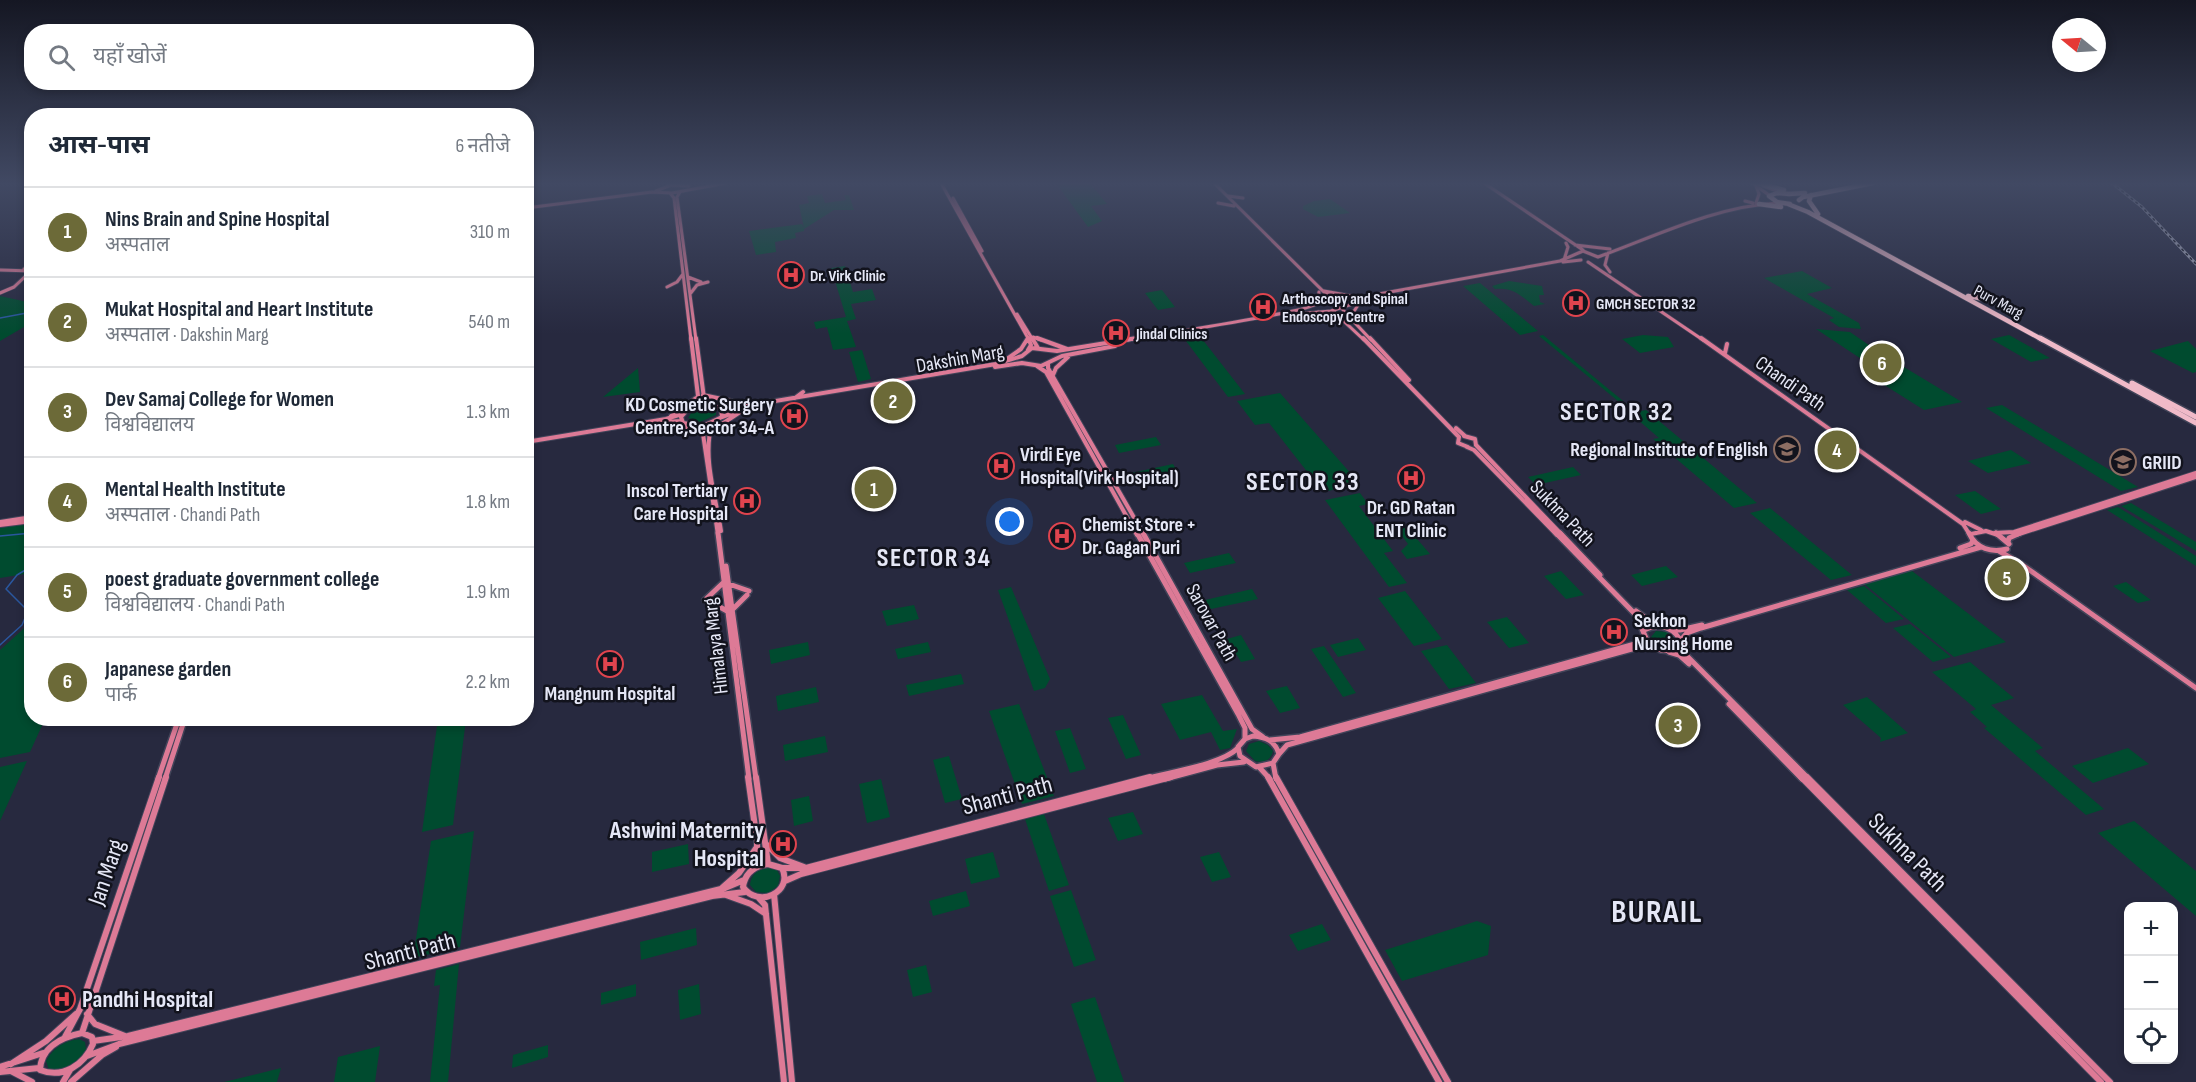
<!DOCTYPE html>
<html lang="hi">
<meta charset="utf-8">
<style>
:root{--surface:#fff;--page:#f6f6f7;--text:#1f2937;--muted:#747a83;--line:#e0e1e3;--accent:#6c6a38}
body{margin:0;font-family:"Sofia Sans Condensed","Noto Sans Devanagari",sans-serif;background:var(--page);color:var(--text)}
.controls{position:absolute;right:18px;bottom:18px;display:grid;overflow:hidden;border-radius:12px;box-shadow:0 3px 9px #0003}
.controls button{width:54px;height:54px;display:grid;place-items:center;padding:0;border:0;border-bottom:2px solid var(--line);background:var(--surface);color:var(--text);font:30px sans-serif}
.compass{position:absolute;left:2052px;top:18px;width:54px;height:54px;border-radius:50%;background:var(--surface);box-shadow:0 3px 9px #0003;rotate:288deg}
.you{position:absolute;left:1010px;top:522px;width:21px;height:21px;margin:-15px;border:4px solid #fff;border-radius:50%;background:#1a73e8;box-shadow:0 0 0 9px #1a73e833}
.badge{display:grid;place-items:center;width:39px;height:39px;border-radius:50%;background:var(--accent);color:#fff;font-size:20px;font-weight:700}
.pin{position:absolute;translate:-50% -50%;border:3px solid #fff;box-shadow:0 2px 6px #0006}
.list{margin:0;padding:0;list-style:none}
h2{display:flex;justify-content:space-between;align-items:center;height:78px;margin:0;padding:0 24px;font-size:26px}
h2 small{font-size:20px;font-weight:400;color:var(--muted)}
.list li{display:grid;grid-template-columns:39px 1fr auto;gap:18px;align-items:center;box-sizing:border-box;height:90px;padding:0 24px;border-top:2px solid var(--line)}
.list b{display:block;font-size:22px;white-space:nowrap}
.list p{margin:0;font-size:20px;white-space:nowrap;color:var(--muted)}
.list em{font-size:20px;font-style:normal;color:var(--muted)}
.icon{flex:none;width:33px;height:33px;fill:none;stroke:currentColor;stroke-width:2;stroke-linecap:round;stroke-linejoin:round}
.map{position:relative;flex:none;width:2196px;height:1082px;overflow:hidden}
.search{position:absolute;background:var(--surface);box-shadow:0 3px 9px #0003;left:24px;top:24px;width:510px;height:66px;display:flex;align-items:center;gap:15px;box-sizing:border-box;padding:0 21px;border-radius:24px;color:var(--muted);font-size:22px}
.panel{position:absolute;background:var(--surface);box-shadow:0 3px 9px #0003;left:24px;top:108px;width:510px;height:618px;border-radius:24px}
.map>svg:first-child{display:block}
.green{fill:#004b2f}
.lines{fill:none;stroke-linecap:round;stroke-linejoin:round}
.stream{stroke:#2a579f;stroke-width:1.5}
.secondary-far3-casing{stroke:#424459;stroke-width:4.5}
.secondary-far2-casing{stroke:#424459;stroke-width:6}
.secondary-far1-casing{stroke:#424459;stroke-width:8}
.secondary-casing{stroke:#424459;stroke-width:8}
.trunk-far1-casing{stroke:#424459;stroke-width:6}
.trunk-casing{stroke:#424459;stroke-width:8}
.secondary-far3{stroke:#dd7a96;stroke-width:3}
.secondary-far2{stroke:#dd7a96;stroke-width:4}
.secondary-far1{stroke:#dd7a96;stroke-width:5}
.secondary{stroke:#dd7a96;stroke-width:6}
.trunk-far1{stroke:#f0bac8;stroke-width:4.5}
.trunk{stroke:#f0bac8;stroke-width:5}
.rail-casing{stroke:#b0b2c3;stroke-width:3}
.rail{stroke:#12131d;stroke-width:1.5;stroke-dasharray:3;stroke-linecap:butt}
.labels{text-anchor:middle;stroke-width:5;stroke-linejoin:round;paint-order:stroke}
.far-poi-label{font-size:16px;font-weight:bold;fill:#e5e7f6;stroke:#12131d;text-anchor:start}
.far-street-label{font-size:16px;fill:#e5e7f6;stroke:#12131d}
.street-label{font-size:20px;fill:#e5e7f6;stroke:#12131d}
.poi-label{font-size:20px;font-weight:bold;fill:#e5e7f6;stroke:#12131d;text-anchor:start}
.near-street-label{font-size:24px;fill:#e5e7f6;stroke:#12131d}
.near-poi-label{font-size:24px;font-weight:bold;fill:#e5e7f6;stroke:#12131d;text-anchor:end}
.district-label{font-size:26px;font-weight:bold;letter-spacing:1.5px;fill:#e5e7f6;stroke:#12131d}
.near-district-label{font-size:32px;font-weight:bold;letter-spacing:1.5px;fill:#e5e7f6;stroke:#12131d}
</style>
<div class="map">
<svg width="2196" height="1082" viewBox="0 0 2196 1082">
<rect width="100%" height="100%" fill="#27293f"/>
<path class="green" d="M1056,183H1090L1107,204L1091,206L1102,221L1088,227Z
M822,194L825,203L846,200L844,195H849L854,210H834L804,229V231L795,233L796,238L775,242L776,252L756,255L749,231L802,224L804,228L799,205L809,203L807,196Z
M1330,199L1350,213L1318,217L1303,209V206L1314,201Z
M845,266L853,292L872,289L876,300L851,304L856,319L847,321L856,347L833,350L827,327L816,329L814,322L846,317L831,268Z
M1802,271L1832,288L1807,294L1859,323L1861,329L1839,327L1829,320L1834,318L1764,278Z
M1509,281L1542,286L1544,295H1539L1540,302L1545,304L1534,306C1520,295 1513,287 1495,289L1492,286Z
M1480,283L1538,331L1520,335L1463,286Z
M1162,290L1175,307L1158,310L1145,293Z
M0,296L32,303L31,328L24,327L0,341Z
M1816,329L1850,332L1879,352L1962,402L1924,410L1878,381L1890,378Z
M1199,335L1245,394L1228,397L1183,337Z
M1543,335L1628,405L1624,406L1539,336Z
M1643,335L1668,337L1674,347L1640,353L1622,339Z
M2009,335L2050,358L2031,362L1991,339Z
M2188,341L2196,349V372L2193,373L2150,351Z
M862,350L871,379L858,382L849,352Z
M638,368L640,392L603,397Z
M1280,393L1360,484L1323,492L1269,423L1255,425L1237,401Z
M2002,405L2138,487L2121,491L1986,408Z
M703,406L716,410V415L700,422L688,418L693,410Z
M1646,410L1757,503L1734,508L1653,439L1659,438L1630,413Z
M1156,437L1161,445L1119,453L1115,445Z
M2011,450L2031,463L1988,473L1968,461Z
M1173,464L1178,472L1136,481L1131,473Z
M1573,467L1581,475L1536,485L1528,477Z
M1975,491L2001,509L1981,514L1955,495Z
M1360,493L1368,504L1359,506L1393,551L1384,553L1407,583L1389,587L1325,500Z
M2131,503L2196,542V551L2121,506Z
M2118,507L2196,556V566L2107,510Z
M1770,508L1852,575L1831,580L1750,513Z
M31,523V573L0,578V528Z
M1406,526L1430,554L1407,559L1401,551L1408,544L1396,528Z
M1229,553L1236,563L1190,573L1184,563Z
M1666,566L1678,577L1642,586L1631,575Z
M1561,571L1584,595L1566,599L1544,576Z
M1912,571L2006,642L1954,657L1863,583Z
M2126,582L2151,600L2138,603L2113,586Z
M1864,586L1904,619L1886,623L1847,590Z
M1011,587L1050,679L1045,688L1034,691L998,590Z
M1252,589L1258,599L1211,609L1205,600Z
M1405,591L1442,639L1414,646L1378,598Z
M914,605L919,619L887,626L882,611Z
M1507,617L1529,643L1509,648L1487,622Z
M31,622L32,718L45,719L30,752L0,758V650Z
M1910,624L1951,657L1933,662L1893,628Z
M1656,631L1667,632L1676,639V645C1667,650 1656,646 1651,637Z
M1241,635L1255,659L1241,662L1227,639Z
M1358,638L1366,650L1338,657L1330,645Z
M808,642L810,655L771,664L769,650Z
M928,642L931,652L898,659L895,649Z
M1447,645L1476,683L1449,689L1421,651Z
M1324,646L1356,693L1343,697L1311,649Z
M1970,662L2014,698L1991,705L2043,748L2035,751L2104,809L2086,815L1984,728L1987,727L1970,712L1976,709L1932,672Z
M961,674L964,684L909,696L906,685Z
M1287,686L1300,708L1280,713L1266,691Z
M816,687L819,702L778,711L776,696Z
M1202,695L1223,731L1237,729L1230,748L1220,750L1211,732L1180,740L1161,704Z
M1867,697L1908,733L1880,742L1881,738L1843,705Z
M1019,704L1054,796L1022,804L989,711Z
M1123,715L1141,755L1126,759L1108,718Z
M438,719H466L453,825L422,832Z
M1070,728L1086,769L1070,773L1055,731Z
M825,736L828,752L785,761L783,745Z
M1259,741L1268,745L1273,751C1271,761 1263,763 1255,761L1246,751L1249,744Z
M2128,748L2149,764L2093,783L2072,766Z
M949,756L962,799L945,803L933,760Z
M27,761L0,821V767Z
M881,779L890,817L867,823L859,784Z
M809,796L813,821L794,826L791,800Z
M1133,812L1143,834L1118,841L1108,818Z
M1044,814L1069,885L1049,891L1025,819Z
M2134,821L2196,871V916L2098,833Z
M474,831L460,947L413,958L431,841Z
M688,844L689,864L652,872V852Z
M993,852L1000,877L971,884L965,859Z
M1219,852L1231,877L1212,882L1200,857Z
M770,868L777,870L780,876L778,886L768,893L756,892L750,885C751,873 759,869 770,868Z
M1071,890L1096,960L1074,967L1050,896Z
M966,891L970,906L933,916L929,901Z
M1477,921L1491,926L1488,955L1402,981L1385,950Z
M1322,924L1331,940L1298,951L1289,935Z
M696,928L697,945L641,960L640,942Z
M459,964L448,1082H430L440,985L434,986L436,970Z
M926,965L932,992L913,997L907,970Z
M636,984V996L601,1005V993Z
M699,984L701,1014L680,1020L678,990Z
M1095,997L1124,1082H1097L1071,1004Z
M79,1039L85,1042L86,1049C78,1065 65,1070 49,1070L46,1061C54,1047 64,1041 79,1039Z
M548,1045V1057L512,1068L513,1055Z
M380,1046L375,1082H334L338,1057Z
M281,1068L277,1082H224Z"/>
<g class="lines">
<path class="stream" d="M0,318L32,312
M0,536L32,533
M0,645L22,625L28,611L6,589L17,575L32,566"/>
<defs>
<path id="secondary-far3" d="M941,183L1029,340
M1214,183L1331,299
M1484,183L1583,250
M1752,183L1769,195
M1756,186L1759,194L1756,203
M1763,186L1780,192
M656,191L671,185L689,186
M680,192L677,197L696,340
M670,193L674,198L691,340
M1228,196L1243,198
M953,198L982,251
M1745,201L1753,203
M1218,203L1234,206
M526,208L652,192L672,193L726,183
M1575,245L1610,249
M1608,253L1605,265L1610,272
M1598,257C1656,236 1716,206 1778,203
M1564,260L1568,247L1566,243
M1563,262L1581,260
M1588,262L1703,340
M24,269L32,264
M0,270L32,271
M688,277L701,282
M667,287L677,282L683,274
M1324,291L1357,297
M0,293L14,287L31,271
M690,294L697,285L708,282
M1340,301L1560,261L1583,251L1598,257
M1311,305L1318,298L1319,292
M1346,306L1363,301
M1343,310L1371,340
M1318,312L1342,318
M1334,312L1364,340
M1017,314L1033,340
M1297,314L1331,311L1346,306
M1349,319L1360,302
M1033,337L1041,340
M1128,340C1185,330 1242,322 1298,310C1315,307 1331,293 1346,306"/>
<path id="secondary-far2" d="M691,338L698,396L693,407
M696,338L704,398L708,404
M1032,338L1038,348
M1037,338L1067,349
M1363,338L1459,437
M1370,338L1409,380
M1701,338L1963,524L1970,535
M1028,350L1031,345L1028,338
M1725,353L1727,344
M1007,359L1021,349L1028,338
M1048,364V368L1144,535
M1037,366L1046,372L1137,535
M995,367L1022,363L1041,366L1062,356L1115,346
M1053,375L1056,368L1068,357
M703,395L745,404
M795,398L803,392
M703,404L721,408L722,417L703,426L683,423L681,417L688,409Z
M721,408L745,406L996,364L1022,356L1032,348L1057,351L1137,338
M671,416L696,398
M722,417L741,410
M665,422L681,421
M673,423L703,434
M712,424C702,457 716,498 721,531
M695,427L699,428L703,434L718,535
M1456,428L1465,436
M710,432L740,412
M1464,436L1475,439L1476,445
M1459,437L1458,443L1468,447
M526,442L666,419L682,414
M1476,445L1562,535
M1467,447L1474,450L1557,535
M0,522L32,517
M1965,522L1981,530
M0,525L32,521
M1994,533L2014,532L2196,473
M1971,534L1986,531L1998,535
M2016,535L2196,477"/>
<path id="secondary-far1" d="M718,533L749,779
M1137,533L1238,714L1245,728V739
M1143,533L1252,729L1263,737
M1556,533L1636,615L1649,645L1661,650L1672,651
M1560,533L1600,575
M1969,533C1976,549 1992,553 2007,549
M1996,533L2009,544
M2008,542L2009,538L2020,533
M1960,548L1971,544L1973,540
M1999,551L2021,564L2196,688
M726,566L756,779
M729,584L749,591
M705,600L724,582
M711,602L727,611
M733,609L747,595
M1636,611L1656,626
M1669,629L1680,630L1702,625
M1644,630C1659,622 1676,628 1682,644L1679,648
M1681,640L1687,633L1701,628L1981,547
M1679,648L1809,779
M1669,652L1679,655L1689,664
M1729,704L1802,779
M1253,736C1266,737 1275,741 1279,754L1273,763L1256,767L1240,756L1238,747L1245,739Z
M1270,740L1300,737L1635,644L1644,638
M1279,754L1287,745L1639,647H1653
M1273,763L1276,779
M1259,767L1270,779
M158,779L179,718
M165,779L185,718
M1145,779C1169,772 1221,765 1238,748
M1165,779L1217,765L1244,762"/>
<path id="secondary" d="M748,777L757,841V866
M756,777L768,864
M1268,777L1439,1082
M1276,777L1448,1082
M1801,777L2101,1082
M1807,777L2110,1082
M766,844L780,858L804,867
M768,864L782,868C794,892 758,909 743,887C745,873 754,866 768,864Z
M782,868H806L1150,777
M785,881L801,874L1171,777
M722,888L739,873L757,847
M774,894L792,1082
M726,895L751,904L766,914
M759,898L765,905L784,1082
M87,1014L95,1024L125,1036
M82,1033L166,777
M82,1033L92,1037L93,1044C84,1065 63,1079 40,1070C41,1047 62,1037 82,1033Z
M65,1037L80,1009L159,777
M93,1041L128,1036L725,888L744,880
M87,1056L119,1044L712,896L745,892
M11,1064L46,1041L76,1014
M0,1067L43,1053
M11,1071L32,1082
M0,1072L39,1068
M63,1082L70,1070
M71,1082L102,1055L116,1047"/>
<path id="trunk-far1" d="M1758,183L1784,190
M1788,194L1805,193
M1790,194L1777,193L1769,196L1777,202L1790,204
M1811,195L1809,201L1818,214
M1799,200L1803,197L1873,183
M1759,204L1781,207
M1788,204L1808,212L2043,340
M1968,296L1990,300"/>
<path id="trunk" d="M2040,338L2196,423
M2132,383L2196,417"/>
</defs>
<use href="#secondary-far3" class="secondary-far3-casing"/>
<use href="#secondary-far2" class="secondary-far2-casing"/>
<use href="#secondary-far1" class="secondary-far1-casing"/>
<use href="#secondary" class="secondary-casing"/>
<use href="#trunk-far1" class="trunk-far1-casing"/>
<use href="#trunk" class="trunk-casing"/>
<use href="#secondary-far3" class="secondary-far3"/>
<use href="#secondary-far2" class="secondary-far2"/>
<use href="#secondary-far1" class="secondary-far1"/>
<use href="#secondary" class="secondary"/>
<use href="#trunk-far1" class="trunk-far1"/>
<use href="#trunk" class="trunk"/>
<defs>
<path id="rail" d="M2112,183L2142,207L2196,264"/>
</defs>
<use href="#rail" class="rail-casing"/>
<use href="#rail" class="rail"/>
</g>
<linearGradient id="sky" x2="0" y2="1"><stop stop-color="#151723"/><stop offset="0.55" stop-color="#414963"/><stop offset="1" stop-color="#414963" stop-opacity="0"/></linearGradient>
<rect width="2196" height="334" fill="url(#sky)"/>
<defs>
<symbol id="hospital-ring" viewBox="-11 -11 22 22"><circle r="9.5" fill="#12131d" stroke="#e0444e" stroke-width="1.5"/><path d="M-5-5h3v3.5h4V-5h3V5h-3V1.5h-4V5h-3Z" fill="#e0444e"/></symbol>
<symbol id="university-ring" viewBox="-11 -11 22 22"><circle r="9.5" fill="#12131d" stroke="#8d6e63" stroke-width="1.5"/><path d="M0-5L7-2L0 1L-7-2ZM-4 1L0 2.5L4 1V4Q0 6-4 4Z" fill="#8d6e63"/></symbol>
</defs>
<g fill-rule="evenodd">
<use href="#hospital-ring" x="776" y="260" width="30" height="30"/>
<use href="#hospital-ring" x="1561" y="288" width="30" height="30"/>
<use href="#hospital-ring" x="1248" y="292" width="30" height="30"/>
<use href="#hospital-ring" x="1101" y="318" width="30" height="30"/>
<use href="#hospital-ring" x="779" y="401" width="30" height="30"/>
<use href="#university-ring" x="1772" y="434" width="30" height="30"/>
<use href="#university-ring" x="2108" y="447" width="30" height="30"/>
<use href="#hospital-ring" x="986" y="451" width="30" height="30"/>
<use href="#hospital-ring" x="1396" y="463" width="30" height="30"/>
<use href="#hospital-ring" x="732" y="486" width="30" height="30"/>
<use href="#hospital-ring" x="1047" y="521" width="30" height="30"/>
<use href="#hospital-ring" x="1599" y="617" width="30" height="30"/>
<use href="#hospital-ring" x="595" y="649" width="30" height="30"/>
<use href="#hospital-ring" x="768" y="829" width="30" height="30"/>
<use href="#hospital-ring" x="47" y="984" width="30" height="30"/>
</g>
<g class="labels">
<g class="far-poi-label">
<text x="810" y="281">Dr. Virk Clinic</text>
<text x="1282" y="304">Arthoscopy and Spinal<tspan x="1282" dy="18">Endoscopy Centre</tspan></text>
<text x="1596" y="309">GMCH SECTOR 32</text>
<text x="1136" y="339">Jindal Clinics</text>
</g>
<g class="far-street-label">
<text transform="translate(1999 301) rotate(28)" y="6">Purv Marg</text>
</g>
<g class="street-label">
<text transform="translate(960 358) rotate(-10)" y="7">Dakshin Marg</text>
<text transform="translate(1791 383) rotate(35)" y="7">Chandi Path</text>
<text transform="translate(1563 513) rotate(46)" y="7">Sukhna Path</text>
<text transform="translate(1212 622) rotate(61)" y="7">Sarovar Path</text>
<text transform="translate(715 646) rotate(-97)" y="7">Himalaya Marg</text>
</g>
<g class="poi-label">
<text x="774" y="411" text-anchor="end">KD Cosmetic Surgery<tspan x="774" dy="23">Centre,Sector 34-A</tspan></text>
<text x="1768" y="456" text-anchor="end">Regional Institute of English</text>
<text x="1020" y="461">Virdi Eye<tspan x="1020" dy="23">Hospital(Virk Hospital)</tspan></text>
<text x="2142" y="469">GRIID</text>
<text x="728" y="497" text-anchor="end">Inscol Tertiary<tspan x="728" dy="23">Care Hospital</tspan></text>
<text x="1411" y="514" text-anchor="middle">Dr. GD Ratan<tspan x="1411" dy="23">ENT Clinic</tspan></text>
<text x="1082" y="531">Chemist Store +<tspan x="1082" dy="23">Dr. Gagan Puri</tspan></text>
<text x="1634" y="627">Sekhon<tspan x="1634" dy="23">Nursing Home</tspan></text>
<text x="610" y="700" text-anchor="middle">Mangnum Hospital</text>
</g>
<g class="near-street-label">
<text transform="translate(1007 795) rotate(-15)" y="8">Shanti Path</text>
<text transform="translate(1908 852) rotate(45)" y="8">Sukhna Path</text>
<text transform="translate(106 872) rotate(-71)" y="8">Jan Marg</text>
<text transform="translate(410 951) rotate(-14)" y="8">Shanti Path</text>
</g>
<g class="near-poi-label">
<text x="764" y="838">Ashwini Maternity<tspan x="764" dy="28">Hospital</tspan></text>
<text x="82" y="1007" text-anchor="start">Pandhi Hospital</text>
</g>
<g class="district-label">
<text x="1617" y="420">SECTOR 32</text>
<text x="1303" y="490">SECTOR 33</text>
<text x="934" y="566">SECTOR 34</text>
</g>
<g class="near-district-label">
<text x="1657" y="922">BURAIL</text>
</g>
</g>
</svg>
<div class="controls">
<button>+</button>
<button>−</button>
<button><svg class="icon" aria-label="locate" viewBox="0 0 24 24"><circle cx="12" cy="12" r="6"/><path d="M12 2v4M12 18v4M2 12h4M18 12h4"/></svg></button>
</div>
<svg class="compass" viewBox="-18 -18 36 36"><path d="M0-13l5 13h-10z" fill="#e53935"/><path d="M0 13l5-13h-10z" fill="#747a83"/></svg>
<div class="you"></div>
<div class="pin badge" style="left:874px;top:489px">1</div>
<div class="pin badge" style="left:893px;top:401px">2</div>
<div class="pin badge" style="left:1678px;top:725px">3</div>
<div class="pin badge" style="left:1837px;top:450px">4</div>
<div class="pin badge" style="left:2007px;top:578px">5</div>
<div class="pin badge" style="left:1882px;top:363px">6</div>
<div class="search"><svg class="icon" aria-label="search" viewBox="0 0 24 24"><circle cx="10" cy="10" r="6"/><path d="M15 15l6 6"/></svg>यहाँ खोजें</div>
<section class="panel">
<h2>आस-पास<small>6 नतीजे</small></h2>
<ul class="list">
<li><span class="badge">1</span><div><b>Nins Brain and Spine Hospital</b><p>अस्पताल</p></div><em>310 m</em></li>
<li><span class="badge">2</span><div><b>Mukat Hospital and Heart Institute</b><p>अस्पताल · Dakshin Marg</p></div><em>540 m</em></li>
<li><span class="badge">3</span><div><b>Dev Samaj College for Women</b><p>विश्वविद्यालय</p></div><em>1.3 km</em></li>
<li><span class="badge">4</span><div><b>Mental Health Institute</b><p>अस्पताल · Chandi Path</p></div><em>1.8 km</em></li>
<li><span class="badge">5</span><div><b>poest graduate government college</b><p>विश्वविद्यालय · Chandi Path</p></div><em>1.9 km</em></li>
<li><span class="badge">6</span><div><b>Japanese garden</b><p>पार्क</p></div><em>2.2 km</em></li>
</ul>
</section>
</div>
